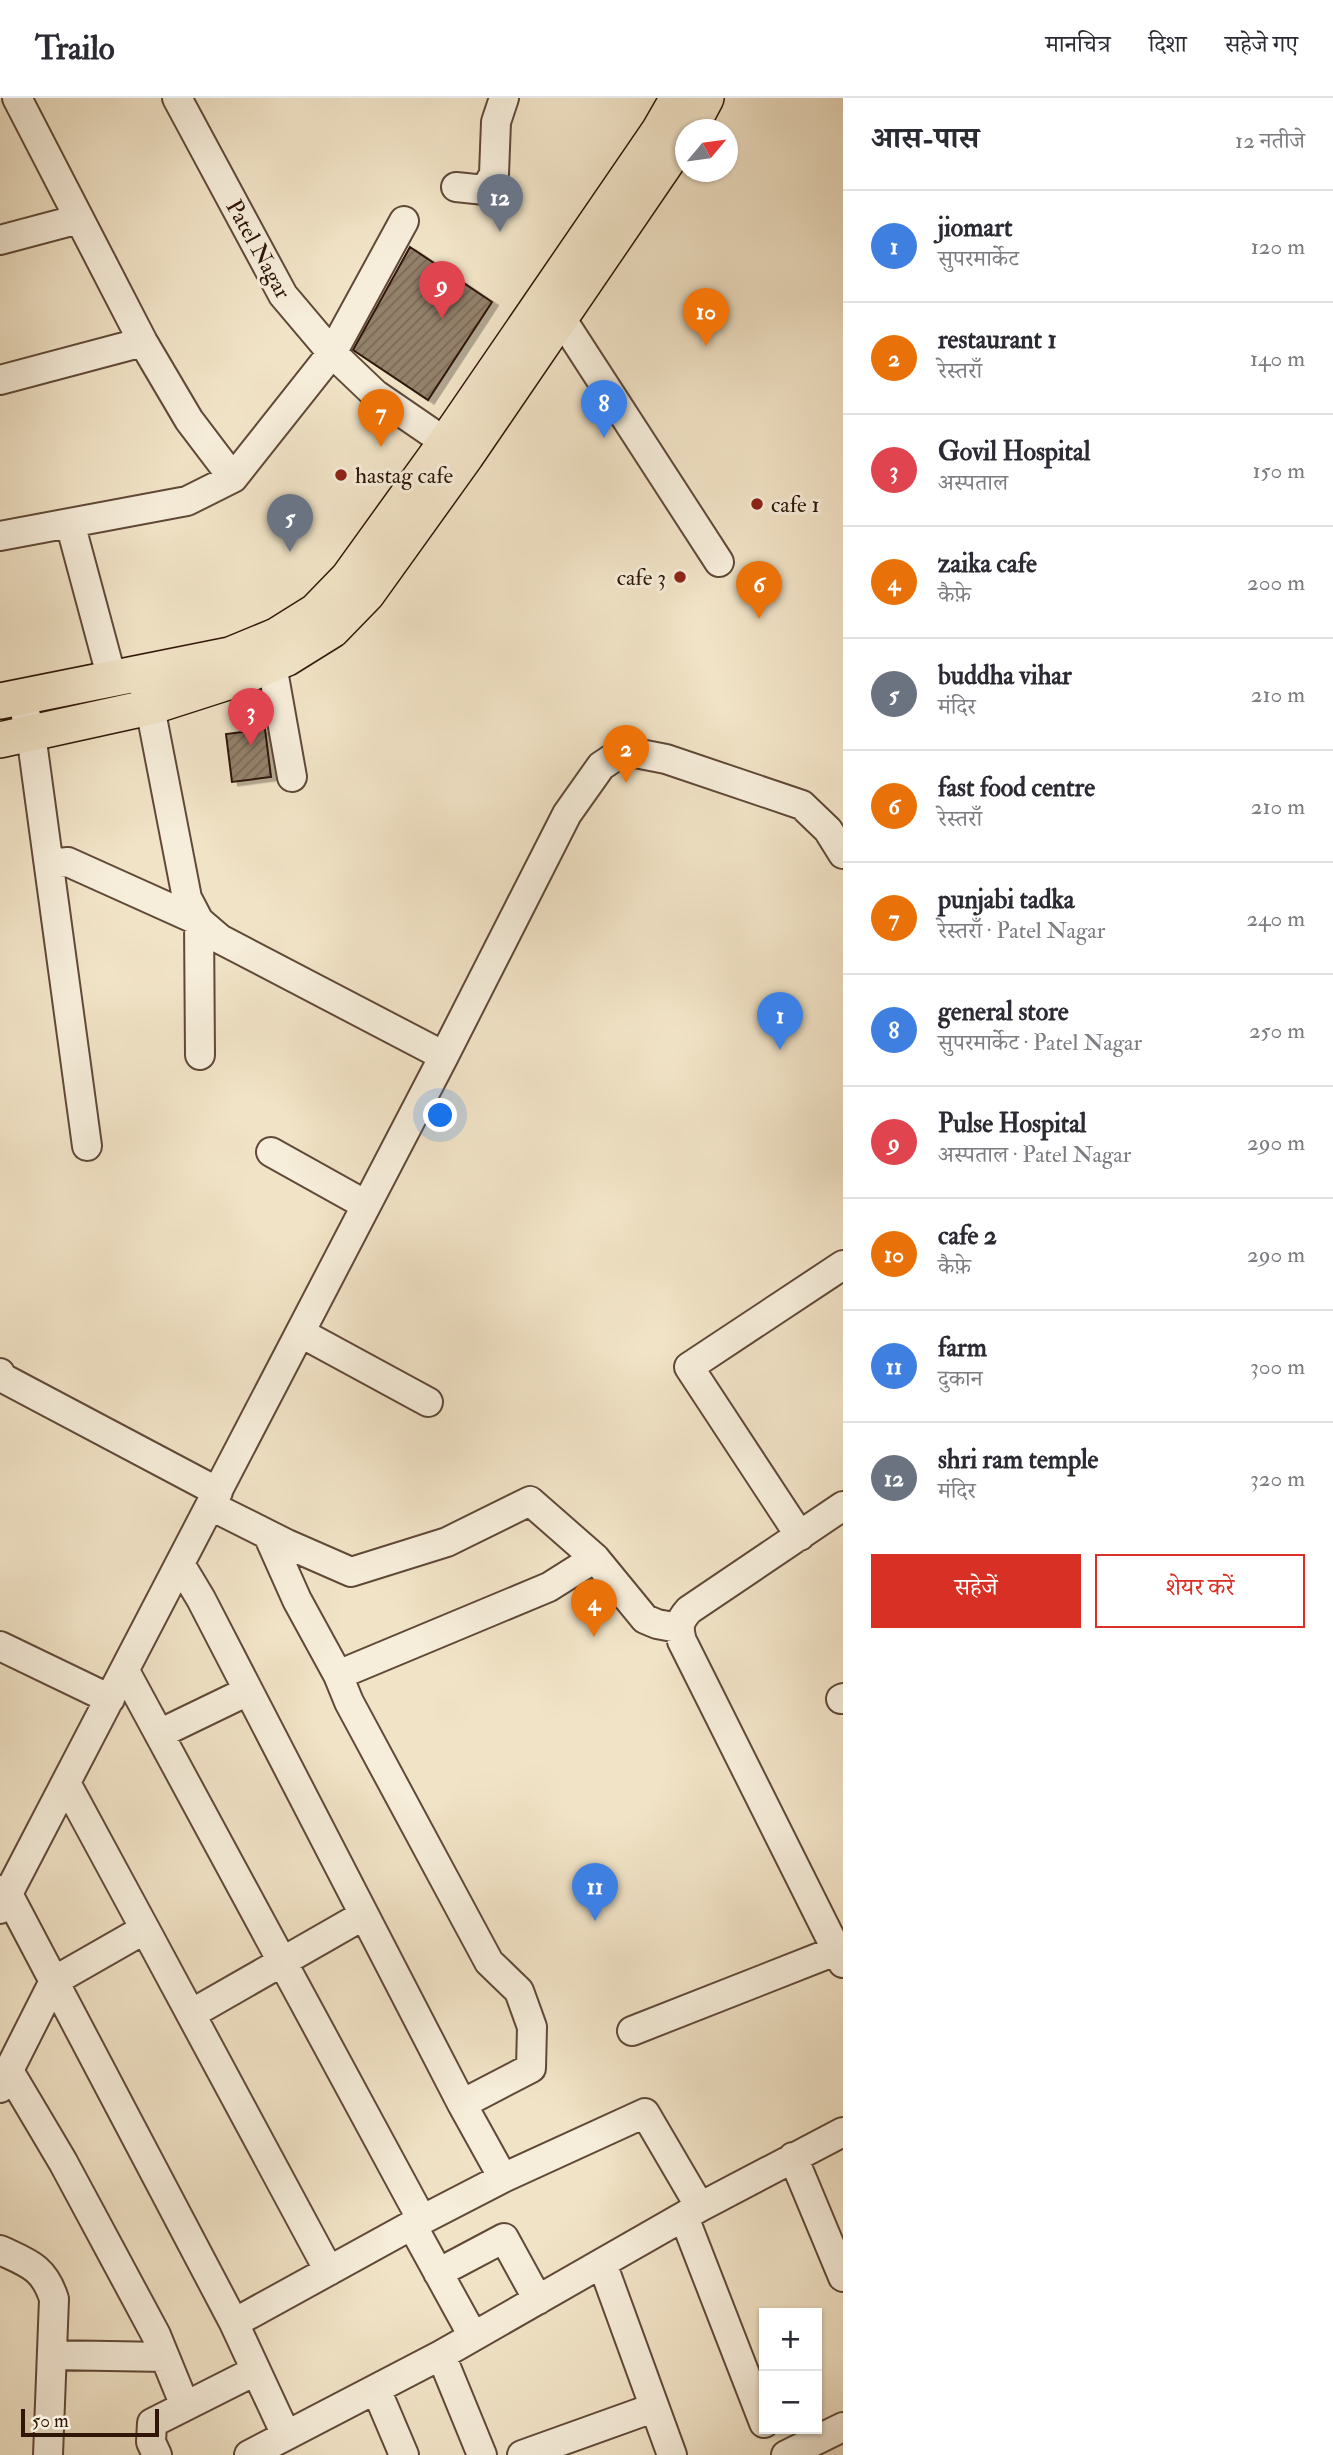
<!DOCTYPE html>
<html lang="hi">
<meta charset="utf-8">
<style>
:root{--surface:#fff;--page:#f7f7f7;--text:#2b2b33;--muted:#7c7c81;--line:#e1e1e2;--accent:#d93025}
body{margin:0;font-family:"IM FELL Double Pica","Noto Serif Devanagari",serif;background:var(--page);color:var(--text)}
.controls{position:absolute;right:21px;bottom:21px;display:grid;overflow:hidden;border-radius:0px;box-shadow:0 2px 5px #0004}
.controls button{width:63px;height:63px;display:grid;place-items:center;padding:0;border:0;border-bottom:2px solid var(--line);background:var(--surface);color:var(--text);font:35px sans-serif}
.compass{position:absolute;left:675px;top:21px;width:63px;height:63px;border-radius:50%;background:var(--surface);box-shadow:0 2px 5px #0004;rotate:61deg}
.scale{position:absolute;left:21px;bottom:18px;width:138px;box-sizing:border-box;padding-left:7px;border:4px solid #2f1608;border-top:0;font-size:19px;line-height:24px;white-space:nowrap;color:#2f1608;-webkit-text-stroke:5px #f6edda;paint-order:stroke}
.you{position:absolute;left:441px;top:1018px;width:24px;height:24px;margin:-18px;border:5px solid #fff;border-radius:50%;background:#1a73e8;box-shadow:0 0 0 10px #1a73e833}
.badge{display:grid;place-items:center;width:46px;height:46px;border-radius:50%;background:var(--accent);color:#fff;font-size:23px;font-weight:700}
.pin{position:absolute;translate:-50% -58px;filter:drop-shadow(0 2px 4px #0008)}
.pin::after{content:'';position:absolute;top:37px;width:24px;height:21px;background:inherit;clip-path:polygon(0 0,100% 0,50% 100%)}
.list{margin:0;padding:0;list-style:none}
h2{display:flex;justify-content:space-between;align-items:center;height:91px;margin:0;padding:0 28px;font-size:30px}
h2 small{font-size:23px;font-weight:400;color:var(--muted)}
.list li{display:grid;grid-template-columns:46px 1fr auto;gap:21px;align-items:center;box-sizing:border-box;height:112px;padding:0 28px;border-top:2px solid var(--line)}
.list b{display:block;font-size:26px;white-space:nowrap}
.list p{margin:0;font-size:23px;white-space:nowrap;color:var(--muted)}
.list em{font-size:23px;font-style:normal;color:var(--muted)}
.actions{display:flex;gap:14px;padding:21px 28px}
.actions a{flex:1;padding:16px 0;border:2px solid var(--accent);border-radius:0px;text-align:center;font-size:24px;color:var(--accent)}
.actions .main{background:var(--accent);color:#fff}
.map{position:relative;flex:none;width:843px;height:2357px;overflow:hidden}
header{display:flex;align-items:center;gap:42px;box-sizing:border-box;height:98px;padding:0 35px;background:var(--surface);border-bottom:2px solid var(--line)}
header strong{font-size:33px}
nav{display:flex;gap:38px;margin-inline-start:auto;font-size:24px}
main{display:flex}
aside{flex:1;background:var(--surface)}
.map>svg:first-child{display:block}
.building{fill:url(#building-hatch);stroke:#2f1608;stroke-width:2;filter:url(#shadow)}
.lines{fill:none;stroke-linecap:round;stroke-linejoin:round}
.minor-casing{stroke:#604938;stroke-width:32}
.major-casing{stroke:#2f1608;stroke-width:38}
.minor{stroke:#f6edda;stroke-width:28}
.major{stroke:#f1e3c6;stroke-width:35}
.poi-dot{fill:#8f2418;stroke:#f6edda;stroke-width:2.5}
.labels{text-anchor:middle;stroke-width:6;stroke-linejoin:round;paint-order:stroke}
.street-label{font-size:23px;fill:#2f1608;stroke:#f6edda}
.poi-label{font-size:23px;fill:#2f1608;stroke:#f6edda;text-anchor:start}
</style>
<header>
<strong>Trailo</strong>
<nav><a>मानचित्र</a><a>दिशा</a><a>सहेजे गए</a></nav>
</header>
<main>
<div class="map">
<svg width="843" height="2357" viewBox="0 0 843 2357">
<defs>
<pattern id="building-hatch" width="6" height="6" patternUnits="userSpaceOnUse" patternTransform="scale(1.75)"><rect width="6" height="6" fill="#94816b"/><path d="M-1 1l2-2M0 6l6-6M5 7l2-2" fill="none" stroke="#796956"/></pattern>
<filter id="shadow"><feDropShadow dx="6" dy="3.5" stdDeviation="0" flood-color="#0004"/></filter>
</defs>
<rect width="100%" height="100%" fill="#f1e3c6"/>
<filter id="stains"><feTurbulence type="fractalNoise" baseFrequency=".00286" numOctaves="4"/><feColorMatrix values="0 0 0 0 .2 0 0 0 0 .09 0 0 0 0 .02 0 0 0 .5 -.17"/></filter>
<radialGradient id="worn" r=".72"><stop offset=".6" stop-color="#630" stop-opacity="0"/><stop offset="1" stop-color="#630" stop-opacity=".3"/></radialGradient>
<path class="building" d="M410,149L492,204L428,302L353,252Z
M265,631L271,679L232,684L226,636Z"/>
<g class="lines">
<defs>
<path id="minor" d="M17,0L143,244L189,322L233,380L332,255L404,123
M177,0L283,197L332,255L375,296L461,355
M456,89L485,92L494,76L496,24L504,0
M0,142L79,121
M561,220L719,464
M0,282L143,244
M70,425L112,581
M0,438L187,403L233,380
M272,567L292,679
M140,575L150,609L187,800L199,823L220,841L444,958
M26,618L31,636L87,1048
M49,766L68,764L199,823L200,957
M271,1054L366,1107
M301,1235L428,1304
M0,1275L1,1279L218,1394
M211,1408L287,1446L351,1474L447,1444L530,1403L595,1460L645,1521L657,1526L678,1530
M843,1408L689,1512C679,1523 678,1529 682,1543L843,1865
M268,1437L297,1502L338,1577
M800,1438L689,1269L843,1167
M180,1466L201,1501L462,2006L531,1970L532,1929L519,1893L489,1864L349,1604L338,1577L549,1489L595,1460
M0,1548L110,1601
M125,1573L422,2122
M841,1601L843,1600
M159,1636L248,1593
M0,1792L8,1796L234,2225
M0,1811L444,958L567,716L601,668L613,660L630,654L666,661L802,707L828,732L843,756
M145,1831L329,2173
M191,1916L364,1817
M632,1933L838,1852
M9,1973L63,2064L156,2237L185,2308
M0,1990L54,1883L145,1831L66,1685
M462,2006L503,2080L645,2015L700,2109
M793,2059L843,2179
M684,2119L764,2325
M0,2152C28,2165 44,2169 54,2201L48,2357
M602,2165L672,2357
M438,2175L504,2140L538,2202
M473,2238L412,2127L503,2080
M52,2257L165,2259
M441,2257L482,2357
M376,2291L404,2357
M286,2337L234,2225L412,2127
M157,2357L151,2344L152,2325L255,2273
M249,2357L441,2257L700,2109L843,2034
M522,2357L653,2310
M786,2357L843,2329"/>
<path id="major" d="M689,32L706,0
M0,603L230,557L276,538L316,513L348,480L446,344L659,33L678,0
M0,642L150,609L237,581L287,560L332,532L367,496L466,358L685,37"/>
</defs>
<use href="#minor" class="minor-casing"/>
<use href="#major" class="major-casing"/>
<use href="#minor" class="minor"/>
<use href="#major" class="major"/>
</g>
<g class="poi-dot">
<circle cx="341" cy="377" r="7"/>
<circle cx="757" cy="406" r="7"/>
<circle cx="680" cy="479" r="7"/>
</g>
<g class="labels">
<g class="street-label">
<text transform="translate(259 151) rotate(61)" y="8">Patel Nagar</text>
</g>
<g class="poi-label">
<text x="355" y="385">hastag cafe</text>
<text x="771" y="414">cafe 1</text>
<text x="666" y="487" text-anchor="end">cafe 3</text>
</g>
</g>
<rect width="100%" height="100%" filter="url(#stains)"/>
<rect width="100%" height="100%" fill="url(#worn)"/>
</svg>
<div class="controls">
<button>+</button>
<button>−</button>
</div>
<svg class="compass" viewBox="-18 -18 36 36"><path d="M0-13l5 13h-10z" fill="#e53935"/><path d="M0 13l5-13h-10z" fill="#7c7c81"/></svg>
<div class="scale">50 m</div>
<div class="you"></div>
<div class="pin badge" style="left:780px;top:952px;background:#3f7fe0">1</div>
<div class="pin badge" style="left:626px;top:685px;background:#e8710a">2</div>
<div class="pin badge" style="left:251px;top:648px;background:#e0444e">3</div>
<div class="pin badge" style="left:594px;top:1539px;background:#e8710a">4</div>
<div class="pin badge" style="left:290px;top:454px;background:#6b7280">5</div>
<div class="pin badge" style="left:759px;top:521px;background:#e8710a">6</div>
<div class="pin badge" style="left:381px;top:349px;background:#e8710a">7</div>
<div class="pin badge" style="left:604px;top:340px;background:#3f7fe0">8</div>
<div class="pin badge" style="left:442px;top:221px;background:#e0444e">9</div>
<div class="pin badge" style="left:706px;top:248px;background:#e8710a">10</div>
<div class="pin badge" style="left:595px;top:1823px;background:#3f7fe0">11</div>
<div class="pin badge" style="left:500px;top:134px;background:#6b7280">12</div>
</div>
<aside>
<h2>आस-पास<small>12 नतीजे</small></h2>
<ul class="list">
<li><span class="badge" style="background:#3f7fe0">1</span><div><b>jiomart</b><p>सुपरमार्केट</p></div><em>120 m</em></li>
<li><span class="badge" style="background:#e8710a">2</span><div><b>restaurant 1</b><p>रेस्तराँ</p></div><em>140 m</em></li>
<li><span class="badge" style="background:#e0444e">3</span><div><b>Govil Hospital</b><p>अस्पताल</p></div><em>150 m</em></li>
<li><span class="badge" style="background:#e8710a">4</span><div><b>zaika cafe</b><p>कैफ़े</p></div><em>200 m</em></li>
<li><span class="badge" style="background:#6b7280">5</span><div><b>buddha vihar</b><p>मंदिर</p></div><em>210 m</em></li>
<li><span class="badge" style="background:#e8710a">6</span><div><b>fast food centre</b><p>रेस्तराँ</p></div><em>210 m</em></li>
<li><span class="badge" style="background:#e8710a">7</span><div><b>punjabi tadka</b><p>रेस्तराँ · Patel Nagar</p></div><em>240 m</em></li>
<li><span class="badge" style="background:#3f7fe0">8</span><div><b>general store</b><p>सुपरमार्केट · Patel Nagar</p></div><em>250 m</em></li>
<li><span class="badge" style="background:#e0444e">9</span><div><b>Pulse Hospital</b><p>अस्पताल · Patel Nagar</p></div><em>290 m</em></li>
<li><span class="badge" style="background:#e8710a">10</span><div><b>cafe 2</b><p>कैफ़े</p></div><em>290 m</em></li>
<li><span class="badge" style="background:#3f7fe0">11</span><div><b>farm</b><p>दुकान</p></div><em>300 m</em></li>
<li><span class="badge" style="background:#6b7280">12</span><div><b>shri ram temple</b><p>मंदिर</p></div><em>320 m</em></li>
</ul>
<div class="actions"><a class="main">सहेजें</a><a>शेयर करें</a></div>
</aside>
</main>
